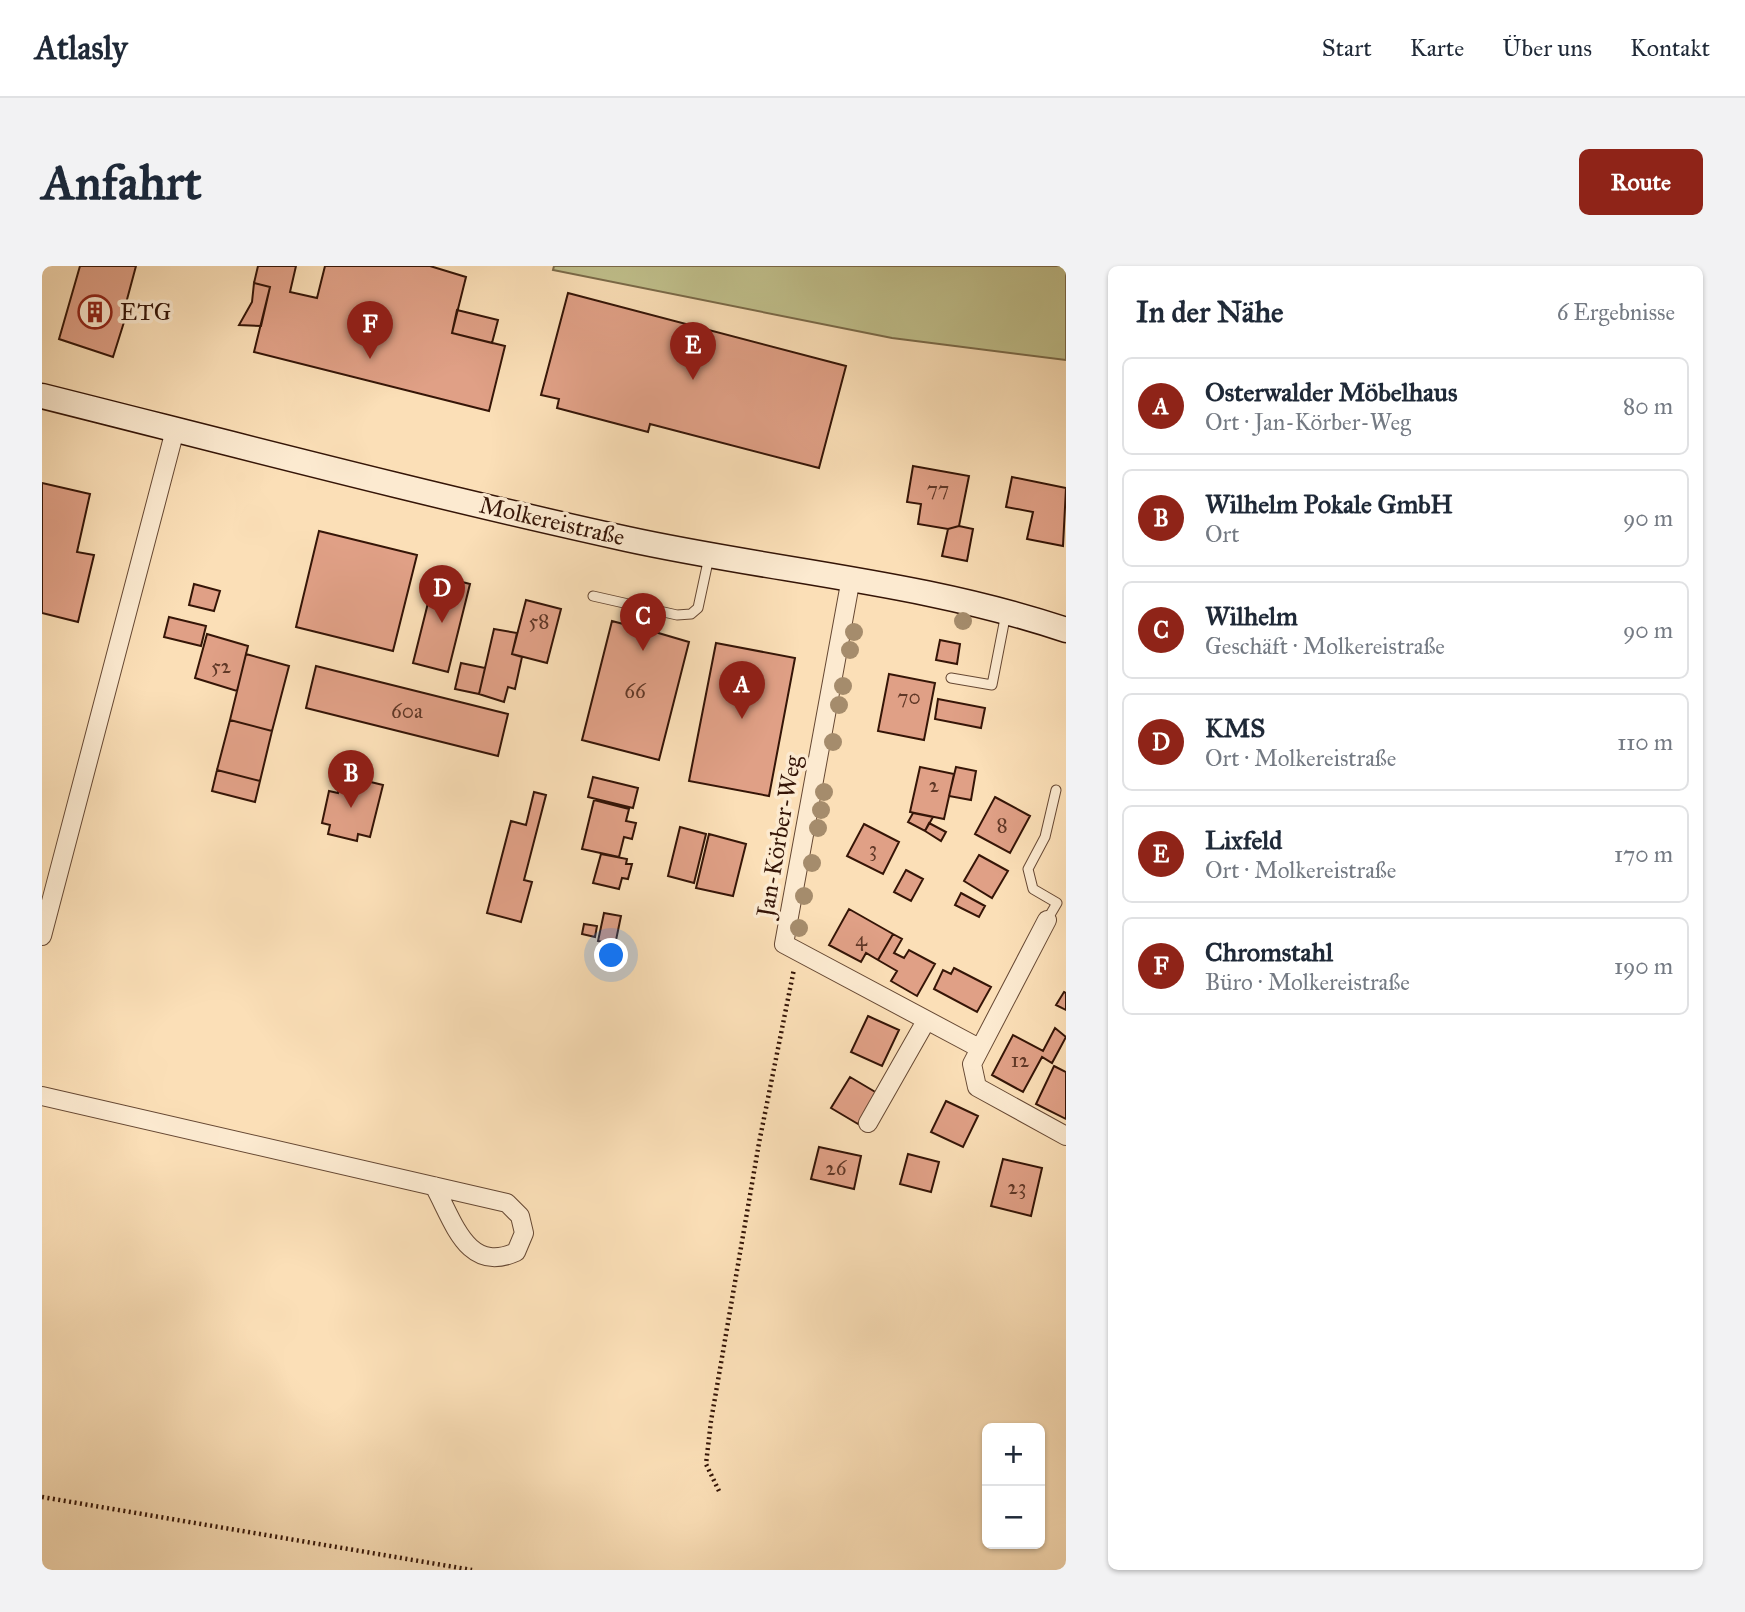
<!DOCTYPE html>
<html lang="de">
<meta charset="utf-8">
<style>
:root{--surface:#fff;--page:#f2f2f3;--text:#1f2937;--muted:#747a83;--line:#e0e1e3;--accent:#8f2418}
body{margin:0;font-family:"IM FELL Great Primer",serif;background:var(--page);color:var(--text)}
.controls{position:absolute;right:21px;bottom:21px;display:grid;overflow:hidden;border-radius:10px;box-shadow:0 2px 5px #0004}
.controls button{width:63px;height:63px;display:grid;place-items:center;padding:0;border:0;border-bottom:2px solid var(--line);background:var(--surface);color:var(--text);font:35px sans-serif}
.you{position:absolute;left:570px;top:690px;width:24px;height:24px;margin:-18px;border:5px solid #fff;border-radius:50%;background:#1a73e8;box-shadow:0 0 0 10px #1a73e833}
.badge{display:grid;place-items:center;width:46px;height:46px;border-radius:50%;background:var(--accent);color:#fff;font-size:23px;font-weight:700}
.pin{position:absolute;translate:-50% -58px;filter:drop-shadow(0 2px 4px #0008)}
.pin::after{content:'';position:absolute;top:37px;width:24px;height:21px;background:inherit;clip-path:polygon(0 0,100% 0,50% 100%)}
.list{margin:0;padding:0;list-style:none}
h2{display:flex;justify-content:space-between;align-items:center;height:91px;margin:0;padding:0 28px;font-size:30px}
h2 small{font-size:23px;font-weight:400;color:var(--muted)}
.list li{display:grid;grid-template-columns:46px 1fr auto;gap:21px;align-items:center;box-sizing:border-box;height:98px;margin:0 14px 14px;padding:0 14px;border:2px solid var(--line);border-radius:10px}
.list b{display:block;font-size:26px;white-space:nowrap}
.list p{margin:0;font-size:23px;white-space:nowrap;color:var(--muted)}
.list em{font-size:23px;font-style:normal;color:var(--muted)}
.map{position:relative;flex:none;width:1024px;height:1304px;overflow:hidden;border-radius:10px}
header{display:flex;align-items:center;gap:42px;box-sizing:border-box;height:98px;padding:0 35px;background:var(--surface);border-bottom:2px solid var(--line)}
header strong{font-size:33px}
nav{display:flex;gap:38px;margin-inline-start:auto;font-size:24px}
.intro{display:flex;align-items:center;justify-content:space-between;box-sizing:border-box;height:168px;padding:0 42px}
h1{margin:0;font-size:49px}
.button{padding:18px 32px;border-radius:10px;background:var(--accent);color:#fff;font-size:24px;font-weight:700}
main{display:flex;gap:42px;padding:0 42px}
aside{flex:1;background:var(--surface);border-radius:10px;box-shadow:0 2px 5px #0004}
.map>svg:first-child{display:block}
.green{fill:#c1c18d;stroke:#7b6b4a;stroke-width:2}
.building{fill:#e0a086;stroke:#351507;stroke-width:2}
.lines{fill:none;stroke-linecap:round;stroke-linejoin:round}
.lane-casing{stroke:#664833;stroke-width:11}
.street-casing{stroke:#664833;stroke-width:20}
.secondary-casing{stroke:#351507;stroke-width:27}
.path{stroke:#351507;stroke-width:4.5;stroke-dasharray:2 3.5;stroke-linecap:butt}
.lane{stroke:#fcead0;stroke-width:9}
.street{stroke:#fcead0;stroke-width:18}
.secondary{stroke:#fcead0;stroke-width:24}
.tree{fill:#a58c6c}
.labels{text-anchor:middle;stroke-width:7;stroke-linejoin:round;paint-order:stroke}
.number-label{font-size:21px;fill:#603827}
.poi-label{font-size:24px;fill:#351507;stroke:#fcead0;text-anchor:start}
.street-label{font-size:24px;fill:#351507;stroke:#fcead0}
</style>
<header>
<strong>Atlasly</strong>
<nav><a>Start</a><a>Karte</a><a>Über uns</a><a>Kontakt</a></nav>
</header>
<div class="intro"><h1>Anfahrt</h1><a class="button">Route</a></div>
<main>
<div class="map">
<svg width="1024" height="1304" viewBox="0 0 1024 1304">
<rect width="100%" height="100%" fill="#fbdfb7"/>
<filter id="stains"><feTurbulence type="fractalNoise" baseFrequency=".00286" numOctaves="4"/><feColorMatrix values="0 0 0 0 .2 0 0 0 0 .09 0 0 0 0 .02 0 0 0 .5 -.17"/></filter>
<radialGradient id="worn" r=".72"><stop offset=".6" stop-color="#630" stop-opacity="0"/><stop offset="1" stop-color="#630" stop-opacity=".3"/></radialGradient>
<path class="green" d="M512,0H1024V94L850,72L511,4Z"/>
<path class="building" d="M38,0H94L80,52L83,53L71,91L17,73Z
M216,0H254L248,26L275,32L283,0H388L424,11L410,67L463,80L447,145L212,86L228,21L212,17Z
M212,17L228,21L219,60L197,59L210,36Z
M526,27L804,100L777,202L608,158L606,166L515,142L517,133L499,129Z
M415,44L456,54L450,77L410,67Z
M871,200L927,210L917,260L906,263L876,258L879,238L865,236Z
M970,211L1024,222L1021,280L985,273L991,246L964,241Z
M0,217L48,228L35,286L52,289L36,356L0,347Z
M917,260L931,263L925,295L900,290L906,263Z
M277,265L375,289L351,385L254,361Z
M393,309L428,318L406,406L371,397Z
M152,318L178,325L172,345L147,339Z
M484,334L519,343L505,397L470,388Z
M127,351L164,360L159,380L122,371Z
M592,351L615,357L613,366L647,376L617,494L540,474L570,355L589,360Z
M452,363L475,367L470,388L480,391L473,423L466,421L462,436L437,428Z
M165,368L206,380L195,425L153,412Z
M898,374L918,378L915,398L894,394Z
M674,377L753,392L727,530L647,515Z
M204,388L247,400L230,465L188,454Z
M419,397L443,402L437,428L413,423Z
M274,400L466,448L456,490L264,442Z
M847,408L893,417L882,474L836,465Z
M896,433L943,442L939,462L893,453Z
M188,454L230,465L218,515L175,504Z
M878,501L912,508L902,553L868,546Z
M914,501L934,505L929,534L907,530Z
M175,504L218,515L213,536L170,525Z
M300,509L341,519L328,571L316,568L315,575L286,568L288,559L280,557L287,525L296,527Z
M551,511L596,522L591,542L546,531Z
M492,526L504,529L482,614L490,616L479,656L445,647L469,555L484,559Z
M953,531L988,550L968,587L933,568Z
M552,534L587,543L584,555L594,557L590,573L582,571L577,591L540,583Z
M871,547L891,551L883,565L866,556Z
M887,557L904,566L899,575L883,565Z
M822,558L857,576L841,608L805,590Z
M638,561L664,568L652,617L626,610Z
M667,568L704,578L691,630L654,622Z
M559,588L585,593L584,598H590L586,613L580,612L577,623L551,617Z
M937,589L966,605L950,632L922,615Z
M864,604L881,613L869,635L852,626Z
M919,627L943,640L937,651L913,639Z
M807,643L851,668L836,694L824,687L819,696L787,679Z
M562,647L579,650L573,679L556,675Z
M542,658L555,660L553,671L540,668Z
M851,668L860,673L852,687L862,692L867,684L893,698L875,730L849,715L855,705L836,694Z
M912,702L949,721L935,746L892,723L901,704L909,708Z
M1022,726L1024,727V744L1014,739Z
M826,750L857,764L840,800L809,786Z
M1013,762L1024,771L1010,797L1000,791L981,826L950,809L971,769L1001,785Z
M1012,800L1024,806V853L994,838Z
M808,811L835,827L816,858L789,842Z
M904,835L936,850L921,881L889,866Z
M777,881L819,890L812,923L769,913Z
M866,888L897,896L889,926L858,918Z
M961,893L1000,902L989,950L949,940Z"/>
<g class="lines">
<defs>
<path id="lane" d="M551,330L635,349L649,348L656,342L667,291
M909,412L950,419L964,347
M1005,654L1015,637L991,623L986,603L1003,571L1014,524"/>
<path id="street" d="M809,312L742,678L937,782
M1005,654L930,798L935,821L1024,870
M0,670L133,164
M0,830L465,937L478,950L482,967L474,986C425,1008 412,956 392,920
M826,857L884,755"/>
<path id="secondary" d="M0,130C195,179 389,230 585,273C731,305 882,316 1024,364"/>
</defs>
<use href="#lane" class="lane-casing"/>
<use href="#street" class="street-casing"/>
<use href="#secondary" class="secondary-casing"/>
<path class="path" d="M677,1225L664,1198L669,1155L717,877L752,703
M0,1231L430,1304"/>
<use href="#lane" class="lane"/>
<use href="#street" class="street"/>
<use href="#secondary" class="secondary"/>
</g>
<g class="tree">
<circle cx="921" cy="355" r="9"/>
<circle cx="812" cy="366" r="9"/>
<circle cx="808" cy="384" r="9"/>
<circle cx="801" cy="420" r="9"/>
<circle cx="797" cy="439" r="9"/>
<circle cx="791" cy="476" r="9"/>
<circle cx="782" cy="526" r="9"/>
<circle cx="779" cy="544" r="9"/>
<circle cx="776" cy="562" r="9"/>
<circle cx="770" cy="597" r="9"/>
<circle cx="762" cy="630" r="9"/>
<circle cx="757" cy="662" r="9"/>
</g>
<defs>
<symbol id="building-ring" viewBox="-11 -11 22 22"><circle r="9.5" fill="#fcead0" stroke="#8f2418" stroke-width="1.5"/><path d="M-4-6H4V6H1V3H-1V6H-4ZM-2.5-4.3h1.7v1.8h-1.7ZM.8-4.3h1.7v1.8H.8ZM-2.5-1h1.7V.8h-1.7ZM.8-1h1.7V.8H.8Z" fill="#8f2418"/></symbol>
</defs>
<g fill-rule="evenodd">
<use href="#building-ring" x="34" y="27" width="38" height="38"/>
</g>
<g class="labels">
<g class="number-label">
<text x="896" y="230">77</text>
<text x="497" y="362">58</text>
<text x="179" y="407">52</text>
<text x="593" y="432">66</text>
<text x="867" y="438">70</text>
<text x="365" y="452">60a</text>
<text x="892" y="526">2</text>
<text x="960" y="566">8</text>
<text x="831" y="590">3</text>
<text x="819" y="680">4</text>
<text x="978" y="801">12</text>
<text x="794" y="909">26</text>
<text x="975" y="928">23</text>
</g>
<g class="poi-label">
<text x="78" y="54">ETG</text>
</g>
<g class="street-label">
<text transform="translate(510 255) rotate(13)" y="8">Molkereistraße</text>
<text transform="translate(737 570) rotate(-80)" y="8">Jan-Körber-Weg</text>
</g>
</g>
<rect width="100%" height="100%" filter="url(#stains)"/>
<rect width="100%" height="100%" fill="url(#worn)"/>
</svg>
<div class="controls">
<button>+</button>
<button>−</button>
</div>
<div class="you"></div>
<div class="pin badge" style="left:700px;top:453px">A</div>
<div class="pin badge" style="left:309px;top:542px">B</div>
<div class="pin badge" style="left:601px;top:385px">C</div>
<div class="pin badge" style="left:400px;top:357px">D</div>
<div class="pin badge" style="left:651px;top:114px">E</div>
<div class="pin badge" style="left:328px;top:93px">F</div>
</div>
<aside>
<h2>In der Nähe<small>6 Ergebnisse</small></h2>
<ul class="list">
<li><span class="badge">A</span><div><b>Osterwalder Möbelhaus</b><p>Ort · Jan-Körber-Weg</p></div><em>80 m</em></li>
<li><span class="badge">B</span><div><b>Wilhelm Pokale GmbH</b><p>Ort</p></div><em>90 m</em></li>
<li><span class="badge">C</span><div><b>Wilhelm</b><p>Geschäft · Molkereistraße</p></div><em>90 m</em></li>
<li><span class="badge">D</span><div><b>KMS</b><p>Ort · Molkereistraße</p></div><em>110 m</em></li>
<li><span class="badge">E</span><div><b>Lixfeld</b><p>Ort · Molkereistraße</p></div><em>170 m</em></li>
<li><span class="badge">F</span><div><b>Chromstahl</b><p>Büro · Molkereistraße</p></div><em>190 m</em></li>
</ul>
</aside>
</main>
